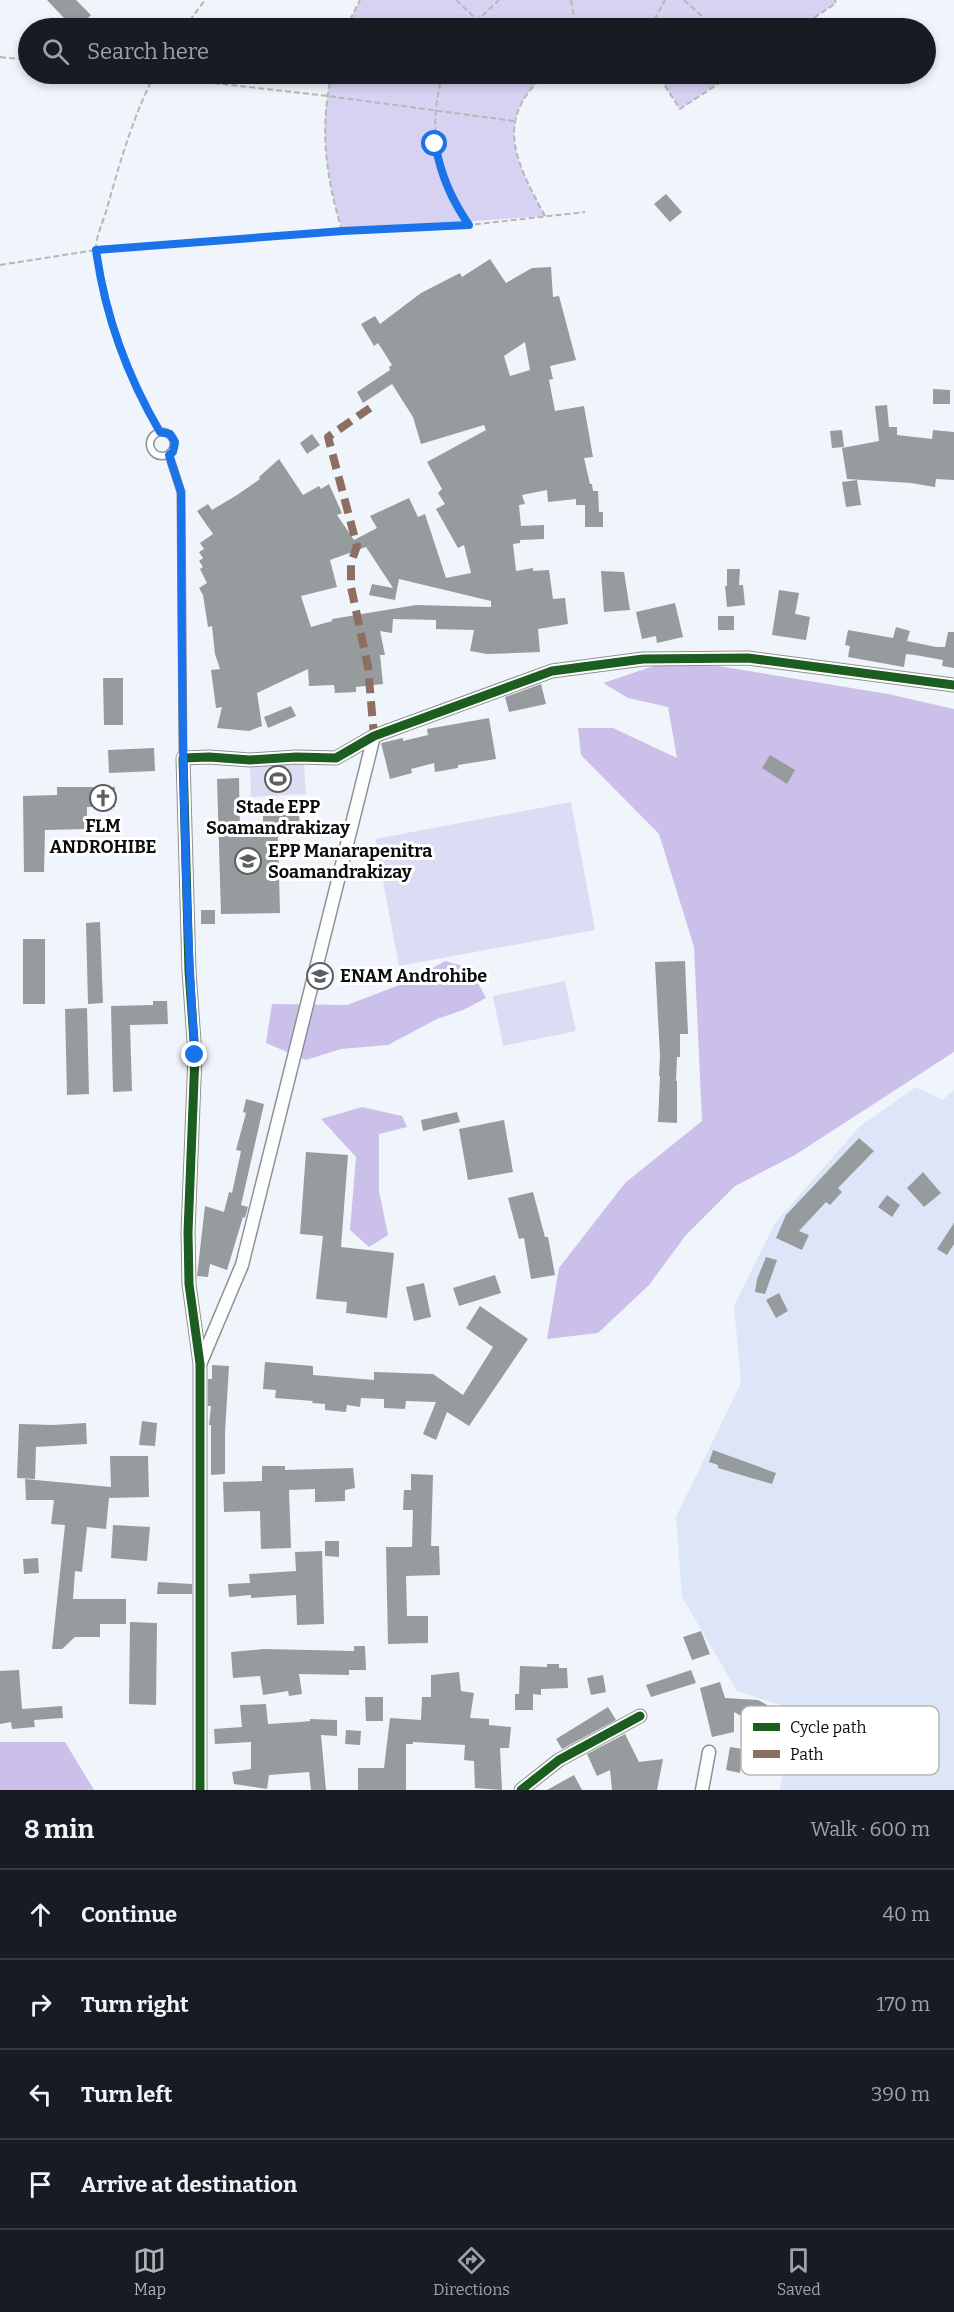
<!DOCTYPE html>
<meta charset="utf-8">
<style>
:root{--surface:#171b24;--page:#20242c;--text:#f1f3f6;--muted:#9ea1a6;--line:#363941;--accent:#aeb0b2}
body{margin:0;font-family:Bitter,serif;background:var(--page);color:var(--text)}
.stop{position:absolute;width:18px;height:18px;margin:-14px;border:4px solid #1a73e8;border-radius:50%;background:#fff}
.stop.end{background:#1a73e8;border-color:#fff;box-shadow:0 2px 6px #0008}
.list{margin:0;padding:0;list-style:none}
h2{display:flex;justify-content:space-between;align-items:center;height:78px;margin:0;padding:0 24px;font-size:26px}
h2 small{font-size:20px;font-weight:400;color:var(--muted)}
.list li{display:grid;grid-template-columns:39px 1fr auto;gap:18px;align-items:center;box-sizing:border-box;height:90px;padding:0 24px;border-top:2px solid var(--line)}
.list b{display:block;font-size:22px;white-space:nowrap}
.list em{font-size:20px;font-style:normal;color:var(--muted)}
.icon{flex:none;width:33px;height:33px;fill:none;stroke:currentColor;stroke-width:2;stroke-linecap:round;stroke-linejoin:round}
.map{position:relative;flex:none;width:954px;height:1790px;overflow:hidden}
.search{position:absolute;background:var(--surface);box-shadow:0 3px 9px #0003;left:18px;right:18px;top:18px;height:66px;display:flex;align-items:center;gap:15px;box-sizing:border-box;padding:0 21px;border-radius:33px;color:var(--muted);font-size:22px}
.sheet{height:438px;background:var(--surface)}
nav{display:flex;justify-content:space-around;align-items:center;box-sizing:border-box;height:84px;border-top:2px solid var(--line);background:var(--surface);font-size:16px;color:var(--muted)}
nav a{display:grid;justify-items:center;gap:3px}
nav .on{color:var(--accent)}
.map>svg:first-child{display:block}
.farmland{fill:#dde6f8}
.green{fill:#d7d2f1}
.forest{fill:#cac0e9}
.pitch{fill:#dcdcf5}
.building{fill:#969b9e;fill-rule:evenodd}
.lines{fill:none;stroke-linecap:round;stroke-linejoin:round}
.lane-casing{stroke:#8f9194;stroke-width:9}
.street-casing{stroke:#8f9194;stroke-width:15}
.path{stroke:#b6b7b8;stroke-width:2;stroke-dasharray:6 3;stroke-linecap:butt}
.lane{stroke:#fdfefe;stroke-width:6}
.street{stroke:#fdfefe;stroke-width:12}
.quiet{stroke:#8d6e63;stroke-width:8;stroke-dasharray:15 8;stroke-linecap:butt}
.cycleway-casing{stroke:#fff;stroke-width:13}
.cycleway{stroke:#1b5e20;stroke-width:9}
.route{stroke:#1a73e8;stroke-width:8}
.labels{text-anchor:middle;stroke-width:6;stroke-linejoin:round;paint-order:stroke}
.poi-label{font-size:18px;font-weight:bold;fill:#0d0d0d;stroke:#fff}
.key{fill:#fff;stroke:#b6b6b6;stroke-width:1.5}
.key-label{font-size:16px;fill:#0d0d0d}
</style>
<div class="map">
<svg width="954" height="1790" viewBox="0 0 954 1790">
<rect width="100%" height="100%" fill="#f0f5fb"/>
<path class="farmland" d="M916,1087L942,1100L954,1090V1790H779L799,1711L737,1691L682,1597L676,1517L741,1383L734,1306L775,1223L859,1127Z"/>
<path class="green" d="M360,0H835L836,3L799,28H346Z
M332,74H546C492,120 517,164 545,216L343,231C326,180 318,126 332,74Z
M651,74H733L680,109L665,86Z"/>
<path class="forest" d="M675,659L888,694L954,709V1052L795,1155L735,1186L686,1235L649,1285L598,1333L547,1339L559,1268L625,1183L702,1121L694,947L659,834L581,755L578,728H613L677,758L668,707L628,698L603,683Z
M445,961L470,968L486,998L463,1010L437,1019L388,1045L341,1049L306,1060L266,1043L272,1004L347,1005L410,981Z
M362,1107L402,1116L407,1127L379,1134V1191L388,1235L369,1247L350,1230L356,1157L321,1119Z
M0,1742H65L94,1790H0Z"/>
<path class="pitch" d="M304,762L306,794L251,797L250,765Z
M571,802L595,930L399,966L375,839Z
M565,981L576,1031L503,1046L493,996Z"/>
<path class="building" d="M47,0H76L91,15L78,28H56L64,18Z
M666,194L682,212L670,222L654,204Z
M490,259L506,283L532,268L551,267L553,297L559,296L576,360L550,366L553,379L549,380L555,411L584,406L593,457L584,458L590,484H592L593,491H598L599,512H603V527H585V505H576V499L548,502L547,490L522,495L525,504L519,505L521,526L544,525V539L520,540V543L513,544L516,571L533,568V571L549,570L553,599L565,598L568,624L538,629L540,652L487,654L470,651L474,630L436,629V620L393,619L392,633L380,631L385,655H380L383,684L356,687V692L335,693L334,685L309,686L308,669L257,693L262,726L249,731L217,728L222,707L216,708L211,670L220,669L215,654L212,626L208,627L203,595L199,588L207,583L200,569L203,567L199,561L203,558L199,552L204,549L200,543L213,534L197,511L208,504L212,510L237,495L260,479L259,477L279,459L303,495L319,486L321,489L329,484L342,513L337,515L354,540L377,528L370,516L409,498L418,517L425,514L446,578L471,573L464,545L458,548L436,509L445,504L438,493L442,489L427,462L486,430L484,425L421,444L413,417L392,384L363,403L357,392L390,370L389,367L392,365L378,343L374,346L361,324L375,316L380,324L421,293L460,273L462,277ZM525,342L530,370L510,376L504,356ZM366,547L393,588L372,584L369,595L395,600L399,579L491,601V607L416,605L332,619V621L311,627L301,596L337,587L330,560Z
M933,389L950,390V404H933Z
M887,405L889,427H897V435L932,439L933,430L954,432V480L936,479L935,487L911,483L847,479L842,448L879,441L875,406Z
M842,430L844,447L832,448L830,431Z
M312,434L320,445L307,454L300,443Z
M857,480L861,505L846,507L842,482Z
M727,569H740L739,585H743L745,605L727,607L725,586H727Z
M601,571L624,572L630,610L604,612Z
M779,590L799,593L795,614L810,617L806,640L772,635Z
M675,603L683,637L657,643L656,636L642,639L636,612Z
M718,616H734V630H718Z
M896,627L910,631L907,641L936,647H945L948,632H954V668L942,666L943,660L915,655L906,654L904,667L848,657L850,646L845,645L848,630L893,638Z
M103,678H123V725H104Z
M541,684L546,704L509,712L505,697Z
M291,706L296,716L268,728L264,717Z
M489,718L496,759L458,765V768L435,772L434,763L411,769L412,773L390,779L381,743L403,738V741L428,735L427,729Z
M154,748L155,771L109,773L108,750Z
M770,755L795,770L787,784L762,768Z
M239,778L240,833L263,832V807H277V811L299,810L300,836L278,837L280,913L221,914L217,779Z
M57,787H115V807H87V829L45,830L44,872H24L23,796L57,795Z
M201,910H215V924H201Z
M100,922L103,1003L88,1004L86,923Z
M23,939H45V1004H23Z
M685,961L688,1034H680V1057H677L676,1081H677V1123L658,1122L660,1076H659L660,1056L655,962Z
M153,1001H167L168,1024L130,1025L132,1091L113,1092L111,1006L153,1005Z
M87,1008L89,1094L67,1095L65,1009Z
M246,1099L264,1104L241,1205L248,1207L245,1218L243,1217L227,1270L210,1264L208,1277L197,1276L205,1206L224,1212L229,1192L232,1193L241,1151L236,1150L246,1113L243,1112Z
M457,1112L460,1122L423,1131L421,1120Z
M504,1120L513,1172L468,1180L459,1129Z
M859,1138L874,1151L838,1188L842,1192L830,1205L826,1202L799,1231L809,1235L802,1250L776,1238L786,1215Z
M306,1152L348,1155L341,1247L394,1253L387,1318L346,1313L347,1302L316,1299L323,1236L300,1234Z
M923,1172L941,1193L924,1207L907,1188Z
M533,1192L545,1237H548L555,1275L531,1279L524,1238L519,1239L508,1198Z
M887,1195L900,1205L892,1217L878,1207Z
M954,1223V1244L947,1255L937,1249Z
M766,1257L777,1260L765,1294L755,1292L757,1279Z
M495,1275L501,1293L459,1306L453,1288Z
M424,1283L431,1317L414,1321L406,1287Z
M779,1293L788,1311L776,1318L766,1300Z
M480,1306L528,1339L469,1426L447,1412L436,1440L423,1434L436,1402L406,1401L405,1409L384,1408V1399L361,1398L360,1407L347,1405L346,1412L325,1410V1404L312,1403L313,1401L275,1398L276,1390L263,1389L265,1362L313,1366V1375L374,1380V1372L433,1374L463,1395L493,1347L466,1328Z
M212,1365L229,1366L225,1432V1474L211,1475V1425H209L211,1406H208V1379H212Z
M142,1421L157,1423L155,1446L139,1445Z
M86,1423L87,1444L36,1447L35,1479L17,1478L19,1424L53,1425Z
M713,1450L776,1473L772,1484L718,1468V1465L709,1462Z
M110,1456H148L149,1497L109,1498L106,1529L87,1527L82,1572L75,1571L73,1599H126V1624H100V1637H75L62,1649H52L65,1525L51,1524L54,1500H26L25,1479L111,1487Z
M262,1466H285V1470L353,1468L355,1488L345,1490V1501L315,1502V1489L289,1490L291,1548L261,1549L260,1511L224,1512L223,1482L262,1481Z
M411,1474L433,1475L431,1546H439L440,1575L406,1576L407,1616H428V1643L388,1644L386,1547H412L413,1510H403L404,1490H411Z
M113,1525L150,1527L147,1561L111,1558Z
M325,1541H339V1557L325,1556Z
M322,1551L324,1624L297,1625L296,1595L251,1598V1595L229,1597L228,1584L250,1583L249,1574L296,1571L295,1552Z
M38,1558L39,1573L24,1574L23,1559Z
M158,1582L192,1584V1594H157Z
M130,1622L157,1623L156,1705L129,1704Z
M701,1631L710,1654L692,1660L683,1637Z
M354,1646H365L366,1670H349V1675L299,1674L302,1694L289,1696L288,1691L263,1695L260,1676L233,1678L231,1652L264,1649L354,1651Z
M547,1664H559V1668H567L568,1688L541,1689V1695L533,1694V1710H515V1694H519L520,1666L547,1667Z
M19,1670L22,1709L62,1706L63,1718L34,1720L35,1727L12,1729L11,1722L0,1724V1671Z
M691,1670L696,1683L651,1697L646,1685Z
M459,1672L461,1691L474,1693L470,1718L489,1719V1725L511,1727L509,1748H500L502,1790L475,1788L474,1761L464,1760L465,1745L413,1742V1744H406V1790H358V1768H384L390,1718L421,1720L422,1697H431V1675Z
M603,1675L606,1692L591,1695L587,1678Z
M720,1682L725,1698L758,1700L782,1713L772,1733L734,1712V1732L712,1737L700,1688Z
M365,1697H383V1721H366Z
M266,1704L268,1724L300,1722L310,1721V1719L337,1720V1736L321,1735L326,1790H311L309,1772L269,1775L267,1789L234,1784L232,1772L251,1769V1742L215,1744L214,1729L242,1727L240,1705Z
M608,1707L616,1720L562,1749L556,1739Z
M346,1730L361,1731L360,1745L345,1744Z
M625,1734L639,1762L663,1759L657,1790H612L610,1770L597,1776L587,1754Z
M730,1747L743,1749L740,1773L726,1770Z
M574,1775L582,1790H547Z"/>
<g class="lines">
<defs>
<path id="lane" d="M150 444a12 12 0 1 1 24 0a12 12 0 1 1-24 0Z
M169,455L181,492L183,758"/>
<path id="street" d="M201,1362L242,1265L374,736
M200,1790V1364L189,1284L188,1232L195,1055L189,971L183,758L209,757L250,760L296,757L336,758L374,736L552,671L643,659L748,658L954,685
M521,1790L559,1760L640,1716
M702,1790L709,1752"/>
</defs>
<use href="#lane" class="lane-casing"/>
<use href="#street" class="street-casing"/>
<path class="path" d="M456,0L486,28
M571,0L576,28
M684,0L715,28
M184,28L205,0
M346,28L360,0
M469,28L499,0
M650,28L665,0
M799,28L836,3L835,0
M0,57L28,60
M133,74L328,96L514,121
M155,74C133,116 119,165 106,212C102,224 95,239 96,252C98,313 129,380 160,432
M332,74C319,126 326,179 342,230
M443,74C427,127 436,179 469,224
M534,74L540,79
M651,74L665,86L680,109L733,74
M545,216C517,164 492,120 546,74
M0,265L96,250L343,231L469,225L585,212"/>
<use href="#lane" class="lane"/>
<use href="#street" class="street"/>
<path class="quiet" d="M370,408L328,437L357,546L351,563V587L368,667L374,736"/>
<defs>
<path id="cycleway" d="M200,1790V1364L189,1284L188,1232L195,1055L189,971L183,758L209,757L250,760L296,757L336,758L374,736L552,671L643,659L748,658L954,685
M521,1790L559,1760L640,1716"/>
</defs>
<use href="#cycleway" class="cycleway-casing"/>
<use href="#cycleway" class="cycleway"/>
</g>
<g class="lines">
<path class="route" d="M195,1055C182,868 182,680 181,492L169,455L173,452L175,442L170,434L160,432C126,374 105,316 96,250L343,231L469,225C451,199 441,175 435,144"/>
</g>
<defs>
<symbol id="stadium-ring" viewBox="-11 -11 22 22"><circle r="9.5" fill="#fff" stroke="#5c5e60" stroke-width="1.5"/><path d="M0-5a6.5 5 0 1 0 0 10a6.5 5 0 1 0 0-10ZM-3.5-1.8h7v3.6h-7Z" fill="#5c5e60"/></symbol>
<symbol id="church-ring" viewBox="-11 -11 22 22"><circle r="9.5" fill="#fff" stroke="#5c5e60" stroke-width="1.5"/><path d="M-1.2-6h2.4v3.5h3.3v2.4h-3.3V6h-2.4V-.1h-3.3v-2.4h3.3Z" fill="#5c5e60"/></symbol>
<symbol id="school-ring" viewBox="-11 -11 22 22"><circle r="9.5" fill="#fff" stroke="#5c5e60" stroke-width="1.5"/><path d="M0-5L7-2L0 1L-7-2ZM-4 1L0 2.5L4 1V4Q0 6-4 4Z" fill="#5c5e60"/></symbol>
<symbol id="university-ring" viewBox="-11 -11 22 22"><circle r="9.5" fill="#fff" stroke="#5c5e60" stroke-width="1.5"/><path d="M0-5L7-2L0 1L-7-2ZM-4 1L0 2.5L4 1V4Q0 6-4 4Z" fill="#5c5e60"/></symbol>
</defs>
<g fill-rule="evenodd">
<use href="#stadium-ring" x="263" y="764" width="30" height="30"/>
<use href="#church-ring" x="88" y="783" width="30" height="30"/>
<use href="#school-ring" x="233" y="846" width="30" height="30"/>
<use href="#university-ring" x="305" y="961" width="30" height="30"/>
</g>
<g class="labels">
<g class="poi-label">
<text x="278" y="813">Stade EPP<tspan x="278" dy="21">Soamandrakizay</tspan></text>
<text x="103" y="832">FLM<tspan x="103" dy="21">ANDROHIBE</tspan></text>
<text x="268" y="857" text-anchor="start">EPP Manarapenitra<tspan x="268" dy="21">Soamandrakizay</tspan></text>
<text x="340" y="982" text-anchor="start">ENAM Androhibe</text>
</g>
</g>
<rect x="741" y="1706" width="198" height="69" rx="9" class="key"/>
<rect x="753" y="1723" width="27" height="8" fill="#1b5e20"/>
<rect x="753" y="1750" width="27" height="8" fill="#8d6e63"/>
<g class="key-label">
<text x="790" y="1733">Cycle path</text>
<text x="790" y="1760">Path</text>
</g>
</svg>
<div class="stop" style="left:435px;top:144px"></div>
<div class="stop end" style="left:195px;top:1055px"></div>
<div class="search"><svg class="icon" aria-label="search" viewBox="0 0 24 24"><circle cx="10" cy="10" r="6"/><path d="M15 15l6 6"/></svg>Search here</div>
</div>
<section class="sheet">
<h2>8 min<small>Walk · 600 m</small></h2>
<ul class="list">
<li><svg class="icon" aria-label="ahead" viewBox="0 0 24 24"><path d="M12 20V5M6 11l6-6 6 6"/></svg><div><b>Continue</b></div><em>40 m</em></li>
<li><svg class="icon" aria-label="right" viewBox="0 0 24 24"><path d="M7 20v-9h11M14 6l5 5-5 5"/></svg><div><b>Turn right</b></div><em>170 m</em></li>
<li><svg class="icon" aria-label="left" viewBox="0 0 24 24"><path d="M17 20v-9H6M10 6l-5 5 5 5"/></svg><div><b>Turn left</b></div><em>390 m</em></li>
<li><svg class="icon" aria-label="arrive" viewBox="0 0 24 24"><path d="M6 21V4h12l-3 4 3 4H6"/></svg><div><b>Arrive at destination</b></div></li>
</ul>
</section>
<nav>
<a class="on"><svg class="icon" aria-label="map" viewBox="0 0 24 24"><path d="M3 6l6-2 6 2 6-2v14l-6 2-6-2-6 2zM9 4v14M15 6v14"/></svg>Map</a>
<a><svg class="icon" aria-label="directions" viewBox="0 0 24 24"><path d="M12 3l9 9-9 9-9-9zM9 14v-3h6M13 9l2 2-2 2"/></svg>Directions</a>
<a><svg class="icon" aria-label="saved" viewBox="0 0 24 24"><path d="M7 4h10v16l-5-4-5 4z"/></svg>Saved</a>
</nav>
